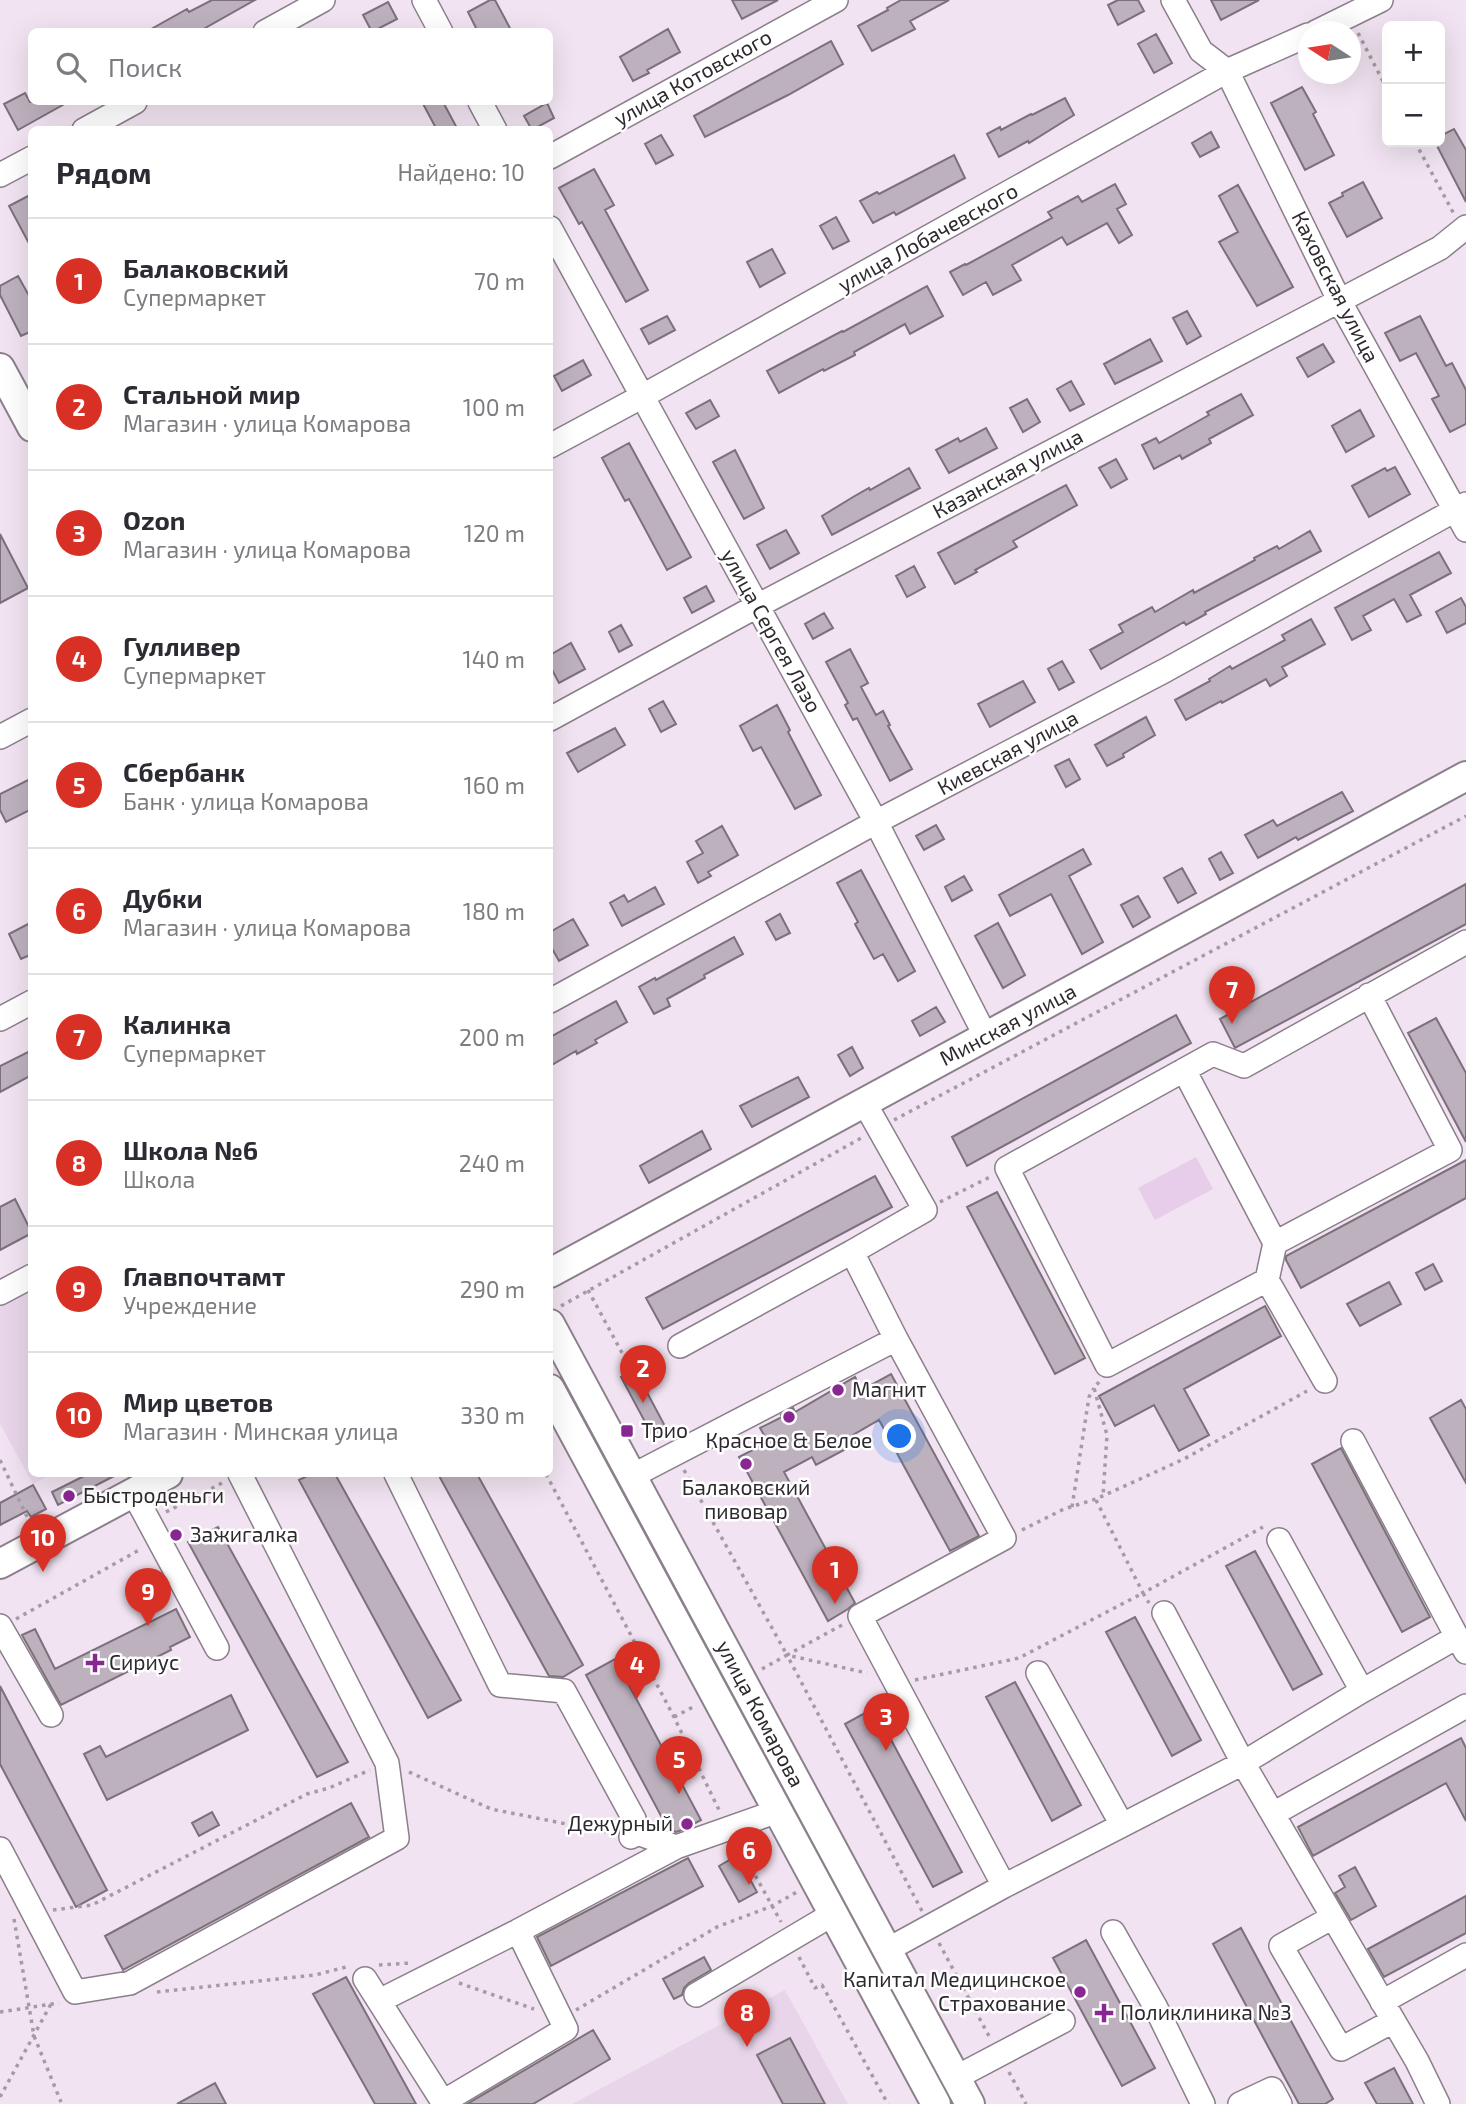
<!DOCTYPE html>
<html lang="ru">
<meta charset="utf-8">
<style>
:root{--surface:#fff;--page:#f7f7f7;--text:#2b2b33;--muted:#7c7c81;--line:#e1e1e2;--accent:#d93025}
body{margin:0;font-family:"Exo 2",sans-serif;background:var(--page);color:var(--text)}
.controls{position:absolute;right:21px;top:21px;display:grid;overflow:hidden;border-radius:10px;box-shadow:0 7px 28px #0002}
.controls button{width:63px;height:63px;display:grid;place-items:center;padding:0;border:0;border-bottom:2px solid var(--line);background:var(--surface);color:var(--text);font:35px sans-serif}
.compass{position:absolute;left:1298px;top:21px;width:63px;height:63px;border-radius:50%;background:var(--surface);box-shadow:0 7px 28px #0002;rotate:282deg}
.you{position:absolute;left:900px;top:1437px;width:24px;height:24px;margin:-18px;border:5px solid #fff;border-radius:50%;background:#1a73e8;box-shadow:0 0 0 10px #1a73e833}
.badge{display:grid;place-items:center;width:46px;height:46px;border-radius:50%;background:var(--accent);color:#fff;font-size:23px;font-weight:700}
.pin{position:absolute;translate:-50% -58px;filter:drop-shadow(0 2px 4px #0008)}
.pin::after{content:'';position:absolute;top:37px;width:24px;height:21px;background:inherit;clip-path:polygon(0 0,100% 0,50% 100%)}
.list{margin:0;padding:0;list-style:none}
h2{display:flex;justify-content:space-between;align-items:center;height:91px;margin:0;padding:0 28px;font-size:30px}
h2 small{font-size:23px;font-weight:400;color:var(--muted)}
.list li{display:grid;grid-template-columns:46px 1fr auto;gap:21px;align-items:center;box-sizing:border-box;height:126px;padding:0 28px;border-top:2px solid var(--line)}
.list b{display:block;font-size:26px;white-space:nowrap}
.list p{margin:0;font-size:23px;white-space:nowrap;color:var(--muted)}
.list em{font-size:23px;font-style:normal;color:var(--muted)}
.icon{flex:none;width:38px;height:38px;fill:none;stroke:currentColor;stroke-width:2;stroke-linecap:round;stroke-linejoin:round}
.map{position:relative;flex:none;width:1466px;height:2104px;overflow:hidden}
.search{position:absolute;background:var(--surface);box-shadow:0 7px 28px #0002;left:28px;top:28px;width:525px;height:77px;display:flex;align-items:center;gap:18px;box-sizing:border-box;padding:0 24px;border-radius:10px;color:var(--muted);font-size:26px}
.panel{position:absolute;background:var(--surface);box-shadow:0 7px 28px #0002;left:28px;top:126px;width:525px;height:1351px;border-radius:10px}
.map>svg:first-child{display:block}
.built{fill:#e8d5e9}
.pitch{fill:#e7cde9}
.building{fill:#bdb1be;stroke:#7c707c;stroke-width:2}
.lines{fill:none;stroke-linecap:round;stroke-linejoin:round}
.minor-casing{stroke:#8b7f8c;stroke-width:26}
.major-casing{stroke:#8b7f8c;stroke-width:32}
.path{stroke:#a59ba5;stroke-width:3.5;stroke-dasharray:3.5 5;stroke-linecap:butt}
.minor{stroke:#fff;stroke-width:23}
.major{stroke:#fff;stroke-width:28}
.poi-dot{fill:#882791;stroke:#fff;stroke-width:2.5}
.labels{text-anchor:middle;stroke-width:5;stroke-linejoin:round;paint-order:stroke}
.street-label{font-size:21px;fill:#2e292e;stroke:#fff}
.poi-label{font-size:21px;fill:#2e292e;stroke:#fff;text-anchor:start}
</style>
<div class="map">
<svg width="1466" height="2104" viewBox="0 0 1466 2104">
<rect width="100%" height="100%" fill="#f1e3f1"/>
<path class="built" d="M31,1283L32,1474H52L33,1484L0,1424V1300Z
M785,1990L848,2104H572Z"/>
<path class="pitch" d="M1196,1157L1213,1189L1155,1220L1138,1188Z"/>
<path class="building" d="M212,0H255L198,32H146L187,9L189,12Z
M490,0H495L512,32H478L468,12Z
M732,0H778L742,19Z
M901,0H949L910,21L915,29L872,51L858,26L888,10L887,8Z
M1118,0H1138L1144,11L1118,25L1108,5Z
M1211,0H1259L1221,20Z
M388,2L397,19L372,32L363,15Z
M668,29L680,52L647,70L649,73L633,81L620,57Z
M1156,34L1172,63L1154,73L1138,44Z
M831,41L843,64L788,95L705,137L694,116Z
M1302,87L1316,112L1313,114L1334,155L1305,170L1271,103Z
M25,93L30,102H68L18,130L4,104Z
M1065,98L1074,115L1029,143L1028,141L999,157L987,134L1000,127L1001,130L1031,114L1032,115Z
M422,102H443L458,130H437Z
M547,103L554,118L532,130L524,116Z
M1454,129L1466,150V202L1435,142H1440V136Z
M1211,132L1219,147L1200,157L1192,143Z
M661,135L673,155L656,164L645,144Z
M954,155L965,178L896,215L894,212L873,223L860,201L877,192L879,194Z
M594,169L614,205L605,210L648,290L626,302L582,222L579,224L559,188Z
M1363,182L1382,218L1347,237L1329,203L1343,196L1342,193Z
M1115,184L1126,204L1117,209L1132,235L1119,243L1107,223L1067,245L1062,237L1012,265L1021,280L993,295L986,282L963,295L950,272L965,264L966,265L1052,218L1048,212L1078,196L1082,202Z
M1238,185L1293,287L1257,306L1219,242L1238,232L1219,196Z
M32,194V249L9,206Z
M836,217L849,241L833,249L820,226Z
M772,249L785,273L760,287L747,262Z
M18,276L32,301V331L21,336L0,295V286Z
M927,286L943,316L910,334L905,324L854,352L855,355L824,371L823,369L779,393L767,371L842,331L843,332Z
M1187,311L1201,336L1187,344L1173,318Z
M667,316L675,330L649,344L641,329Z
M1420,316L1446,366L1452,363L1466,390V424L1450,432L1432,399L1439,396L1416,353L1400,361L1385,333Z
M1150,339L1162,361L1115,384L1104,364Z
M1323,344L1334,362L1308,377L1297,358Z
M583,360L591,375L562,391L554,376Z
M1071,381L1084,404L1070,411L1057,389Z
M1241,394L1253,415L1209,439L1211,443L1182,459L1180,455L1154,469L1142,445L1156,438L1159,443L1209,415L1207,412Z
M1027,399L1040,422L1023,432L1010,408Z
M710,400L719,416L696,429L686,413Z
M1360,410L1374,436L1346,452L1332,426Z
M986,428L997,448L949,473L936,450L958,438L960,442Z
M629,443L691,557L667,570L629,499L625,501L602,458Z
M735,450L764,508L744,519L713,462Z
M1116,459L1127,479L1111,488L1099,468Z
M1395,467L1410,494L1369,517L1352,486L1385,468L1387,471Z
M909,468L920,488L832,535L822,516L853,497L869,488L870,490Z
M1066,485L1077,505L1013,541L1017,547L975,570L977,572L955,584L938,553Z
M786,530L799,553L770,569L757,545Z
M1310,531L1321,551L1205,612L1206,614L1186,625L1184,622L1101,669L1090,650L1123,632L1119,625L1152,607L1155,612L1193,590L1194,593L1255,560L1254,558L1277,546L1279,549Z
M0,534L28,588L0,603Z
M1439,552L1451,573L1410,595L1421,615L1407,622L1394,599L1363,616L1371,630L1352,640L1335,608Z
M914,566L925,587L907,597L896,576Z
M706,586L714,601L692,613L684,598Z
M1461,598L1466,607V623L1447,633L1436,612Z
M824,613L833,628L813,639L805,624Z
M1311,619L1325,644L1282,667L1287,676L1270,686L1266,679L1222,703L1221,701L1186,720L1175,700L1210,681L1209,679L1230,666L1232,669L1285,640L1282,635Z
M621,625L632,645L619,652L609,632Z
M571,643L585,669L559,683L550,666V655Z
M850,649L868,683L861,687L876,715L883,711L890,725L888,726L912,769L890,781L857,718L853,720L845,705L848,703L826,662Z
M1062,661L1074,682L1059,690L1048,669Z
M1023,681L1035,702L990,727L978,704Z
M663,701L676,724L661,732L649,709Z
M777,705L790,730L788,732L821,795L795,809L761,747L753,751L740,726Z
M1146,717L1155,735L1123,754L1124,757L1107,766L1095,745Z
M615,728L625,745L578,772L567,753Z
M1069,759L1080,779L1066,787L1055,766Z
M32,778V809L6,822L0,810V794Z
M1342,792L1353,811L1298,840L1296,837L1258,858L1245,835L1273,820L1277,826Z
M936,825L944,839L924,850L916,836Z
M722,826L738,855L708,872L711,876L698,883L687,862L703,853L696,841Z
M1083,849L1091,864L1069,876L1103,942L1082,954L1051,894L1010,916L999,895Z
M1221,852L1233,873L1220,880L1209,859Z
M1182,868L1196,893L1178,903L1164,878Z
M861,870L915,971L898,981L883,954L874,959L855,924L858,922L837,883Z
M964,876L972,890L952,901L945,887Z
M1466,884V924L1235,1048L1220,1019Z
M655,887L664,904L622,926L610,903L624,895L628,902Z
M1138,896L1150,917L1133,927L1121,905Z
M780,914L790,933L776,940L766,922Z
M573,919L588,945L559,961L550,945V932Z
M32,922V954L21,959L9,934Z
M998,923L1025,975L1003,988L975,936Z
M734,937L743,954L704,975L705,978L667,999L670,1006L654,1014L639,987L655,978L656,980Z
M616,1001L627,1022L595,1040L597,1043L577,1054L576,1051L550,1066V1037Z
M936,1007L945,1022L920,1036L912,1021Z
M1176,1015L1191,1043L967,1166L952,1137Z
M1436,1018L1466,1073V1142L1408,1033Z
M852,1047L863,1068L850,1076L838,1055Z
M32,1050V1075L0,1092V1066Z
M798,1077L809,1097L752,1127L740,1106Z
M702,1131L711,1149L649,1183L640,1166Z
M1466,1160V1198L1301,1288L1286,1260V1256Z
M875,1176L892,1207L663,1329L646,1298Z
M997,1192L1085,1358L1055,1374L967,1207Z
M15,1199L32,1233L0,1250V1207Z
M1433,1264L1442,1281L1425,1290L1416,1273Z
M1389,1282L1401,1304L1360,1326L1347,1304Z
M1265,1306L1281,1336L1184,1389L1209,1435L1179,1451L1154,1405L1115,1426L1099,1396Z
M635,1370L666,1428L652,1435L621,1377Z
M891,1374L979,1536L950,1551L879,1420L853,1435L857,1443L816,1465L812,1457L784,1472L855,1603L848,1609L828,1621L739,1457L768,1442L760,1428L782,1417L781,1415L793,1408L795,1412L855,1377L862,1390Z
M1461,1400L1466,1409V1483L1430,1418Z
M1341,1448L1430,1617L1402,1632L1312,1464Z
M88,1474H118L58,1505L52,1492Z
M311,1474H335L461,1700L428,1718L299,1480Z
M438,1474H477L583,1665L563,1677L549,1676Z
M33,1485L46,1509L31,1517L27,1511L0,1525V1503Z
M218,1527L348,1762L317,1777L188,1542Z
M1255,1551L1322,1674L1293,1690L1226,1566Z
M176,1609L190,1637L170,1647L171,1650L61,1705L22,1635L35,1629L55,1669Z
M1135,1617L1201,1740L1172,1756L1106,1632Z
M615,1659L701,1820L682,1830L676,1832L668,1829L586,1675Z
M1015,1682L1081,1805L1052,1821L986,1697Z
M0,1686L107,1890L76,1907L0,1764Z
M231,1695L248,1730L107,1800L84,1754L100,1746L106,1757Z
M874,1708L962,1872L933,1887L845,1724Z
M1461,1738L1466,1748V1821L1446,1783L1313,1856L1298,1827Z
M351,1803L369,1837L123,1970L105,1936Z
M212,1812L219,1825L199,1836L192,1823Z
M688,1858L703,1886L551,1966L537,1937Z
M731,1859L734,1864L740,1861L757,1892L739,1902L719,1866Z
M1355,1867L1376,1906L1351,1920L1335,1893L1345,1887L1339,1876Z
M1466,1896V1933L1384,1977L1368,1949Z
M1241,1928L1333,2099L1325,2104H1299L1213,1944Z
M1086,1940L1155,2068L1122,2086L1053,1958Z
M704,1957L711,1970L689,1983L684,1988L682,1995L674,1999L663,1979Z
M346,1977L416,2104H375L313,1994Z
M593,2030L610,2059L533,2104H467Z
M790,2038L825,2104H783L757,2055Z
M1394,2068L1413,2104H1377L1365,2083Z
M215,2083L226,2104H177Z"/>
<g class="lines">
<defs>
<path id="minor" d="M424,0L441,32
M1173,0L1201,51L1227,71L1339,300L1466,530
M265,32L323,0
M1316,32L1381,0
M480,102L495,130
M84,130L135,102
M550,157L836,0
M0,175L32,158
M550,228L876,822L986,1037
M550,446L641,397L1227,71L1308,35
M550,719L757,606L1440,248L1466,227
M0,737L32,720
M1369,995L1450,1150L1275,1243L1267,1280L1107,1365L1007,1168L1213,1054L1244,1066L1466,942
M550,1001L876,822L1166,670L1466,504
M0,1019L32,1002
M1184,1070L1275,1243
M864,1102L925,1210L852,1252L896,1339L1004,1538L860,1616L1004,1886
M1267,1280L1325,1381
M0,1293L32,1276
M680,1346L852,1252
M1353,1441L1457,1637
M396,1474L500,1685L564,1691L634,1819L631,1837
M632,1476L896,1339
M133,1492L217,1648
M1279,1540L1362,1691
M1164,1613L1243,1763L1362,1691L1457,1637L1466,1652
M0,1626L51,1715
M1038,1673L1122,1825
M1273,1814L1466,1706
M632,1831L676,1847L778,1811
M0,1849L75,1992L130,1983L397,1838L387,1763L240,1474
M1333,1917L1281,1946L1341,2049L1393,2021
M1113,1932L1156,2008L1203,2104
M887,1950L1004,1886L1243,1763L1417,2061L1438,2104
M365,1979L443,2102L566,2029L518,1931L676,1847
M696,1995L833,1914
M379,2001L518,1931
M1382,2002L1466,1955
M955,2078L1063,2021
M1240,2104L1272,2089L1280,2104"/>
<path id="major" d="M0,368L32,427
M550,1273L1466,776
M550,1324L970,2104
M550,1389L936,2104
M0,1564L168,1474"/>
</defs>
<use href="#minor" class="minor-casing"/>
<use href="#major" class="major-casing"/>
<path class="path" d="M1358,33L1387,89
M1415,142L1454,214
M894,1120L1466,816
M940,1202L990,1177
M588,1290L627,1362
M561,1306L863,1137
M1099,1382L1094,1388L1107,1435L1103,1496
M0,1460L31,1525
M684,1470L787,1655
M546,1474L674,1717L720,1812
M1096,1500L1143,1593L1263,1527
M1072,1507L1089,1397L1094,1388
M166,1512L224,1482
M1022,1530L1064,1509L1096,1499L1184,1459L1307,1391
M16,1619L141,1549
M842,1625L787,1655L922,1911
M762,1669L787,1655L867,1673
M915,1680L1019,1658L1143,1593L1149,1603
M674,1717L695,1706
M409,1772L491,1809L612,1833
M739,1846L781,1922
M53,1910L92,1905L307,1794L329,1788L370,1770
M14,1919L34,2036L61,2102
M939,1943L990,2038
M799,1957L815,1988L822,1985L888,2104
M379,1965L410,1963
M459,1983L534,2009
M157,1992L315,1975L350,1966
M576,2010L717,1927L772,1906L797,1892
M0,2012L59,2003
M1009,2072L1026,2104
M0,2097L51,2004"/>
<use href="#minor" class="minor"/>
<use href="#major" class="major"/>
</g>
<g class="poi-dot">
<circle cx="838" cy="1390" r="7"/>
<circle cx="789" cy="1417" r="7"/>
<rect x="620" y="1424" width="14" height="14" rx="3.5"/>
<circle cx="746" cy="1464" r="7"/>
<circle cx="69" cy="1496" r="7"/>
<circle cx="176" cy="1535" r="7"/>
<path d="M91.5 1652.5h7v7h7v7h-7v7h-7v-7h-7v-7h7z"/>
<circle cx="687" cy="1824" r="7"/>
<circle cx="1080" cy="1992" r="7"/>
<path d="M1100.5 2002.5h7v7h7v7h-7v7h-7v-7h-7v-7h7z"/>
</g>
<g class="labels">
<g class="street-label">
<text transform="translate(693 78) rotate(-29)" y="7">улица Котовского</text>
<text transform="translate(928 238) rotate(-29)" y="7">улица Лобачевского</text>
<text transform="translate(1335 287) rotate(63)" y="7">Каховская улица</text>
<text transform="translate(1008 474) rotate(-28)" y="7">Казанская улица</text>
<text transform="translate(771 631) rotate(61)" y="7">улица Сергея Лазо</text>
<text transform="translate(1008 753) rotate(-28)" y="7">Киевская улица</text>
<text transform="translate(1008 1025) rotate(-28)" y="7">Минская улица</text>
<text transform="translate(760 1714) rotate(62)" y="7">улица Комарова</text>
</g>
<g class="poi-label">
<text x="852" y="1397">Магнит</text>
<text x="641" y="1438">Трио</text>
<text x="789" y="1448" text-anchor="middle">Красное &amp; Белое</text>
<text x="746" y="1495" text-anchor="middle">Балаковский<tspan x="746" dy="24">пивовар</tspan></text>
<text x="83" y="1503">Быстроденьги</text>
<text x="190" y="1542">Зажигалка</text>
<text x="109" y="1670">Сириус</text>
<text x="673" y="1831" text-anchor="end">Дежурный</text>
<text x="1066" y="1987" text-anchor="end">Капитал Медицинское<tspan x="1066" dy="24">Страхование</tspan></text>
<text x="1120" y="2020">Поликлиника №3</text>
</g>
</g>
</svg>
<div class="controls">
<button>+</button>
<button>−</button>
</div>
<svg class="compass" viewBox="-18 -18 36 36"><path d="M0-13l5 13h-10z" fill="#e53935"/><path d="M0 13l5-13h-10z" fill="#7c7c81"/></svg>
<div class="you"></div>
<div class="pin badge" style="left:835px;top:1604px">1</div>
<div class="pin badge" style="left:643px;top:1403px">2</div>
<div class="pin badge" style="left:886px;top:1751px">3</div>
<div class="pin badge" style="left:637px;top:1699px">4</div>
<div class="pin badge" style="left:679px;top:1794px">5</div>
<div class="pin badge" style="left:749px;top:1885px">6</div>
<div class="pin badge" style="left:1232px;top:1024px">7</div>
<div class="pin badge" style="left:747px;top:2047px">8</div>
<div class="pin badge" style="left:148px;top:1626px">9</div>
<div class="pin badge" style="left:43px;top:1572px">10</div>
<div class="search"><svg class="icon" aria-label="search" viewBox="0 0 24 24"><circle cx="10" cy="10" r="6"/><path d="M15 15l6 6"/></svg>Поиск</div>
<section class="panel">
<h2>Рядом<small>Найдено: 10</small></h2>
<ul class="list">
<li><span class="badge">1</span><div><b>Балаковский</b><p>Супермаркет</p></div><em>70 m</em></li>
<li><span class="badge">2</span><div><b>Стальной мир</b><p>Магазин · улица Комарова</p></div><em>100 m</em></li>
<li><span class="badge">3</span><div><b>Ozon</b><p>Магазин · улица Комарова</p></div><em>120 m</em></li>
<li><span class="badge">4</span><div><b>Гулливер</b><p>Супермаркет</p></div><em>140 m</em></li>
<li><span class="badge">5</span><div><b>Сбербанк</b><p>Банк · улица Комарова</p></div><em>160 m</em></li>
<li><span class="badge">6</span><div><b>Дубки</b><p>Магазин · улица Комарова</p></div><em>180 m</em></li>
<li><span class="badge">7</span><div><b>Калинка</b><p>Супермаркет</p></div><em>200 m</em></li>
<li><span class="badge">8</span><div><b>Школа №6</b><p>Школа</p></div><em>240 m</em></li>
<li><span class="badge">9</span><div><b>Главпочтамт</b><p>Учреждение</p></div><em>290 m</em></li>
<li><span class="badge">10</span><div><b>Мир цветов</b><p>Магазин · Минская улица</p></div><em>330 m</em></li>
</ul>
</section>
</div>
